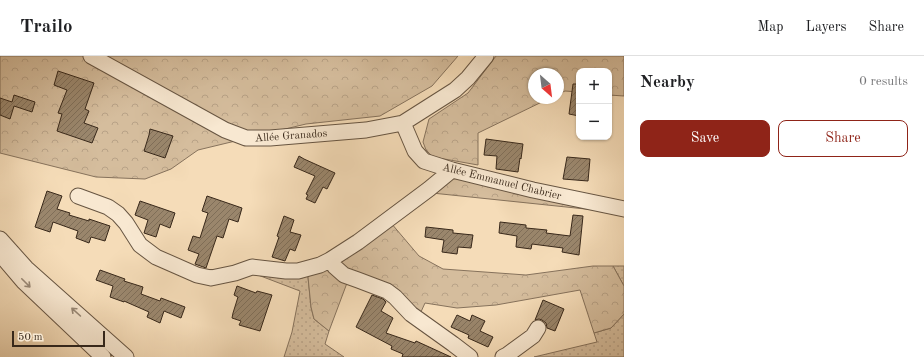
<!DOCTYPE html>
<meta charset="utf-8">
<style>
:root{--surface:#fff;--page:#f2f2f2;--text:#202124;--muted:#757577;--line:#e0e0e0;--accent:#8f2418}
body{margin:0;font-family:"Old Standard TT",serif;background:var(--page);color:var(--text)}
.controls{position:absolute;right:12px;top:12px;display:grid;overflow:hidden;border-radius:8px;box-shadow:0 1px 3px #0004}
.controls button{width:36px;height:36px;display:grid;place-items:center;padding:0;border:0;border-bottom:1px solid var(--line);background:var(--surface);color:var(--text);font:20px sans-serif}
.compass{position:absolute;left:528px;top:12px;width:36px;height:36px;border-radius:50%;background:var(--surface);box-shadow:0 1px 3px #0004;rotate:152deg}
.scale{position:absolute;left:12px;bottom:10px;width:93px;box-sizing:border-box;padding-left:4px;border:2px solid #38281a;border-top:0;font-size:11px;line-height:14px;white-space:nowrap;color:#38281a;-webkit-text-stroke:3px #f8e8d1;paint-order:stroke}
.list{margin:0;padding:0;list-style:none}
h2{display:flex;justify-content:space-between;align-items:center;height:52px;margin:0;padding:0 16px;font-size:17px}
h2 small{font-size:13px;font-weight:400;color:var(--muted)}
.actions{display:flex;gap:8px;padding:12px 16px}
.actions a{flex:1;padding:9px 0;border:1px solid var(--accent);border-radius:8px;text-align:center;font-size:14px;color:var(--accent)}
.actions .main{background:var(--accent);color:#fff}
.map{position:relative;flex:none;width:624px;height:301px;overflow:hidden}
header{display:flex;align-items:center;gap:24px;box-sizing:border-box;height:56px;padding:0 20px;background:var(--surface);border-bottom:1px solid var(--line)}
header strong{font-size:19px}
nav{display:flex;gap:22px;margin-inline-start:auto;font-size:14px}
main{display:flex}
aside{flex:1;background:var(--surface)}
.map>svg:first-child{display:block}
.grass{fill:url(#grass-dots);stroke:#86725c}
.forest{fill:url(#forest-crowns);stroke:#86725c}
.building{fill:url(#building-hatch);stroke:#38281a}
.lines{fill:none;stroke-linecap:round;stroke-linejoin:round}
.minor-casing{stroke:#675542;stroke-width:17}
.minor{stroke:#f8e8d1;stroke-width:15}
.oneway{stroke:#988876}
.labels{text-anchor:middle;stroke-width:3;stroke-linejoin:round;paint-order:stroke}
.street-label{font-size:11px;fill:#38281a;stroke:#f8e8d1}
</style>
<header>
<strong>Trailo</strong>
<nav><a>Map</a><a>Layers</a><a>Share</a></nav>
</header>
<main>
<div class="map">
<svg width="624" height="301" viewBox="0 0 624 301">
<defs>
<pattern id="grass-dots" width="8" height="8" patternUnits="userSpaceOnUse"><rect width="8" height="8" fill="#d5bd9d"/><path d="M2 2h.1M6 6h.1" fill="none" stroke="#b8a287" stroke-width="1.8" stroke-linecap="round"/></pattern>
<pattern id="forest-crowns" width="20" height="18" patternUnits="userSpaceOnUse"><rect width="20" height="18" fill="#d5bd9d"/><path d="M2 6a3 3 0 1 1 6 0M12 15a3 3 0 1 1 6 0" fill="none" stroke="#b8a287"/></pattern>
<pattern id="building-hatch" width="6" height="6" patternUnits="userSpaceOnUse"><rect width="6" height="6" fill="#9a866c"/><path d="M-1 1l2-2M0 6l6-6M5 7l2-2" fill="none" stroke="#7f6e58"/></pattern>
</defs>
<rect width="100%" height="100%" fill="#f5dcb8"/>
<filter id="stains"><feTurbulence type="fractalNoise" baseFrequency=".005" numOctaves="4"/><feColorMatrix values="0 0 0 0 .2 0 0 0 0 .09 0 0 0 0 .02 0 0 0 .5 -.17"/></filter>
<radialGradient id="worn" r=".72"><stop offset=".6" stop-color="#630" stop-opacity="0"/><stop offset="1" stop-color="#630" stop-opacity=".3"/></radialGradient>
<path class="grass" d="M613,210H624V230Z
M309,217L308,221L311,251L314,263L329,275L325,288L344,301H284L292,276L300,235L258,219Z
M624,258V301H534L597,286L594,277L611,272Z"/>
<path class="forest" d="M0,0H458L432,30L380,60L306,68L198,94L171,113L145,123L96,121L0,97Z
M496,0H624V40L609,39V15H579V36L565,35L558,38V18H534V42H550L478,77V109L433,101L426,94L423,86L429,63L468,37Z
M453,119L595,154L432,137Z
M391,167L419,200L443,213L526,219L593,210H613L624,230V258L611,272L594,277L580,234L496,249L457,252L425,247L420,258L343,216L338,205Z
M323,213L329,214L347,227L329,275L314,263L311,251L308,221L309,217Z"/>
<path class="building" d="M58,15L94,27L85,53L89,55L84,67L98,72L92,87L57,75L62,58L58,57L67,34L54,29Z
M573,28H579V60L569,58Z
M14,39L35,46L32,56L14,50L10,63L0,59V42L12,46Z
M150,73L173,80L165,102L144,95L149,79Z
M486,83L523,88L521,103L520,102L518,116L496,113L497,100L484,99Z
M299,100L304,103L335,117L327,133L323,131L315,147L306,143L308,139L306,138L315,120L294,111Z
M567,101L590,103L588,125L563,123Z
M47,135L62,140L57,153L70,157L69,159L89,165V163L110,170L105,185L91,181L89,187L76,182L78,175L53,166L50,176L35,171Z
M207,140L242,152L238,166L229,163L223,182L217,180L206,212L195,208L199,198L188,194L193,180L200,182L208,157L202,155Z
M140,145L175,157L170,172L160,168L156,181L144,177L148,164L135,159Z
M573,159L583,160L579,199L562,196L563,192L532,188L531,193L516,191L517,180L499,177L500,166L526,169V172L547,174L546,177L570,180Z
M284,160L294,164L290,176L301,179L295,195L290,193L285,205L272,201L279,181L277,180Z
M426,171L453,174V177L473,179L471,192L458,191L457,198L442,196L444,184L425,181Z
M100,214L125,223L124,225L143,231L141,238L160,245L161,242L185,251L181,262L164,255L160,267L147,261L149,256L124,245V246L110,241L113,230L96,224Z
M237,230L256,237L257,235L272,239L260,275L239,269L241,265L232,262L233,257L238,241L234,239Z
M372,239L383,243L386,246L381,255L393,262L386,277L415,287L416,285L451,301H402L403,298L391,293L392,290L356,271Z
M543,244L564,253L555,275L547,272L546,267L542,264L539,263L535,264Z
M457,259L470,265L472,259L485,265L480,275L493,281L488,291L468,282L469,279L451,271Z"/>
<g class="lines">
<defs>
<path id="minor" d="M91,0L225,74L246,82H270L366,74L403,67L455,34L468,22L486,0
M403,67L415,95L424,105L452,114L533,134L624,153
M78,140L108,151L118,158L126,167L140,189L156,201L197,219L211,222L235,217L252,211L286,215H298L320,209L330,204L358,186L429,133L452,114
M0,183L26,212L126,301
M0,198L23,225L103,301
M330,204L335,211L344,219L358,224L387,235L395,241L411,258L453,288L470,301
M503,301L507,299L533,280L538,272"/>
</defs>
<use href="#minor" class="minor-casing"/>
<use href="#minor" class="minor"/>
</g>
<defs><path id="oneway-shaft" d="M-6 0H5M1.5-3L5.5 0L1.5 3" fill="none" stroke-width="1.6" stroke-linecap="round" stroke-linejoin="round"/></defs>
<g class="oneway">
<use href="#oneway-shaft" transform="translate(26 227) rotate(45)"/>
<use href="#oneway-shaft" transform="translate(76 256) rotate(-138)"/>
</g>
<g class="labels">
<g class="street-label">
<text transform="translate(291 79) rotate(-4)" y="4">Allée Granados</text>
<text transform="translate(502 125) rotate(14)" y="4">Allée Emmanuel Chabrier</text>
</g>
</g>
<rect width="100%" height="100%" filter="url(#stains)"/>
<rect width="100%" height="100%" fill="url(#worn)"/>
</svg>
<div class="controls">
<button>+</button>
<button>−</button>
</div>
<svg class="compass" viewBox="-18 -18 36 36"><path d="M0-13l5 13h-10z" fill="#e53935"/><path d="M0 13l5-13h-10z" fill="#757577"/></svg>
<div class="scale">50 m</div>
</div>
<aside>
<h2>Nearby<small>0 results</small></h2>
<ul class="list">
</ul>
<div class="actions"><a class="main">Save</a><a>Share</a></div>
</aside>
</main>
